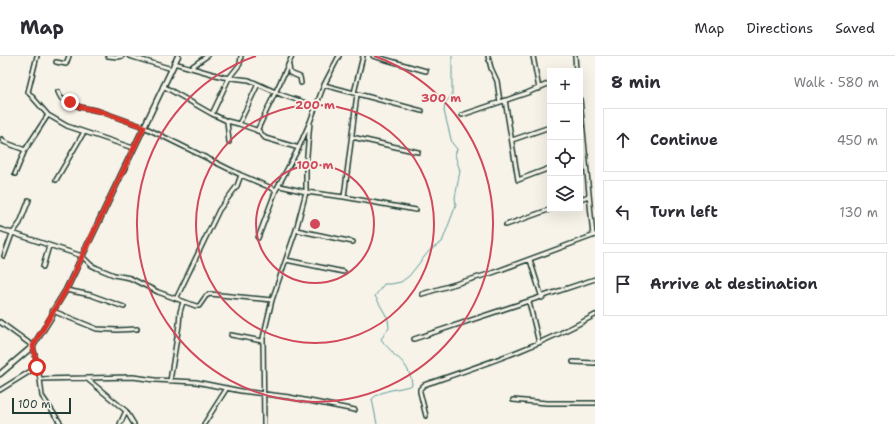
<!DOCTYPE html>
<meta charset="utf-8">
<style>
:root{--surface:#fff;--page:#f7f7f7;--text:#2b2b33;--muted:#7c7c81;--line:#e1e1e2}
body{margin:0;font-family:"Shantell Sans",sans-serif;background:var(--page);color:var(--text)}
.controls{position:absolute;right:12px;top:12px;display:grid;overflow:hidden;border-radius:0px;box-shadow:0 4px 16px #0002}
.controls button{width:36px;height:36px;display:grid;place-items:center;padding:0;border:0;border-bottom:1px solid var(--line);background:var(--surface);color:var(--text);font:20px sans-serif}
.scale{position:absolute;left:12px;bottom:10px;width:59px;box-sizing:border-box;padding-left:4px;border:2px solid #1f3d34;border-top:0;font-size:11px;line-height:14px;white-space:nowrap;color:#1f3d34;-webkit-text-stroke:3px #f7f3e8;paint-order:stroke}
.stop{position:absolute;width:12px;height:12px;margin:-9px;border:3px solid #d93025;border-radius:50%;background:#fff}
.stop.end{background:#d93025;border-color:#fff;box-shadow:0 1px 4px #0008}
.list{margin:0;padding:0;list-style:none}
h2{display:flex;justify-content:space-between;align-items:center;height:52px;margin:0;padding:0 16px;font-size:17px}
h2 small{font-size:13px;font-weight:400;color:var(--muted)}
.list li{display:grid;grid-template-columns:26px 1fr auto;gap:12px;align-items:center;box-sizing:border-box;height:64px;margin:0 8px 8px;padding:0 8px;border:1px solid var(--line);border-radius:0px}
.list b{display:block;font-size:15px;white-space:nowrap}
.list em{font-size:13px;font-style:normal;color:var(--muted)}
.icon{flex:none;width:22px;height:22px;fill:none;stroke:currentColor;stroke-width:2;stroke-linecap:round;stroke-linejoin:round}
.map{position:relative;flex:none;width:595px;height:368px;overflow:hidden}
header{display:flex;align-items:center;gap:24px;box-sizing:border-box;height:56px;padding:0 20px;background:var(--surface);border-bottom:1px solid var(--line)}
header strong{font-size:19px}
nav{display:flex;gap:22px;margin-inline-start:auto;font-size:14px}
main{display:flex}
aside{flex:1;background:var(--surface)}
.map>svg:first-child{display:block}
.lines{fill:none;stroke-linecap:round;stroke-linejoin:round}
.stream{stroke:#5d9b9b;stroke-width:1}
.minor-casing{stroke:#1f3d34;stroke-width:6}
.tertiary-casing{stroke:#1f3d34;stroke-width:7}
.minor{stroke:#f7f3e8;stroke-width:3}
.tertiary{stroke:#f7f3e8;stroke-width:4}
.route{stroke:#d93025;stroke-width:5}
.ring{fill:none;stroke:#d1495b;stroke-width:2}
.centre{fill:#d1495b;stroke:#f7f3e8;stroke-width:2}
.ring-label{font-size:12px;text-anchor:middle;font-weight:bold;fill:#d1495b;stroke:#f7f3e8;stroke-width:3.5;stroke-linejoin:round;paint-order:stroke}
</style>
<header>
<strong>Map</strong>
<nav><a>Map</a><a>Directions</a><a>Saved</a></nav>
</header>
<main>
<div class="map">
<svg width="595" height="368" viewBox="0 0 595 368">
<rect width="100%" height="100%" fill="#f7f3e8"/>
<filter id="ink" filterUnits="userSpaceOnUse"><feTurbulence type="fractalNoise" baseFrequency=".025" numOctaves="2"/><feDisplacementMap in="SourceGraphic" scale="8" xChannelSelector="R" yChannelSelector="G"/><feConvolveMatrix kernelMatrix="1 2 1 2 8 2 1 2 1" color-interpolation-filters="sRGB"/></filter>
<g filter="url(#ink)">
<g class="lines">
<path class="stream" d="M377,368L372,343C382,333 399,334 412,329C412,319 404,304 395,300C391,293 385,290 381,283L389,272L388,263L375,240L384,228H391L401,226L409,220L429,195L442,186L456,149L455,142L460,115L455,99L457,93L452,87L444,55L445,47L452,39V0"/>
<defs>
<path id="minor" d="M37,0L28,36L48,59L67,70L133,92
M108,0L118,1L122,0
M129,0L172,13
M373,0L426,15
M488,0L491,12L497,25L500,46
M533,0L539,33
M575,0L576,15
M56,6L66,8L69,0
M174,7L223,21L249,24L282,39L315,50
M289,10L290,17L300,21L301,27
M190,12L207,0
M324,29L422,55
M163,30L212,58L227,65L229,86
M58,36L61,42L65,44L80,51L99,55L144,71L241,119L276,134
M354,37L363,0
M580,43L593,180
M505,44L518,124L550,112
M212,58L229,22L240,8L241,0
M462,59L527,37L550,27
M227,65L239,68L258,28
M239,68L259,75L265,82L299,92
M257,75C269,49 281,26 292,0
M352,81L418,96
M2,83L4,86L25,94
M512,84L550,71
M580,101L586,99
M15,118L25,94L48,59
M56,124L84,76
M280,130L306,136L344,141L416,154
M344,141L357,38
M580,143L589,140
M506,169L551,153
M0,173L70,196L82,200L91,209L97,212L114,219L130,222L158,236L196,250H199L206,240L210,238L272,244
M296,174L353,186
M258,182L276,134L298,93L310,66L324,29L339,0
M4,200L12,178L20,167L29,144
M286,204L344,216
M530,204L542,242
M43,211L49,190
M66,234L91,239L124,251
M422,238L492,217L595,179
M176,243L219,154L237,130L241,119
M529,246L539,287
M53,255L97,273L117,274L137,273
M0,266L33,290L40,323L42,340L61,368
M231,279L262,285
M414,283L595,223
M573,306L595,307
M86,322L126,355L134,368
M40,323L133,321L155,324L196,326L241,335L289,341L355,354
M170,325L179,269L180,256L183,246
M0,334L37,311
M513,344L547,347H595
M426,360L420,336V333L424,329C482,309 541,290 595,259
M120,368L126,355
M204,368L227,332
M264,368L263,282L272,244L296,174L306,136V110L310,66"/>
<path id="tertiary" d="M0,318L33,290L52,260L53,255L66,234L178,0"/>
</defs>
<use href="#minor" class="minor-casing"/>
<use href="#tertiary" class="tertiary-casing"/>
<use href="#minor" class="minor"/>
<use href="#tertiary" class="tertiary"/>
</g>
</g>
<g class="lines" filter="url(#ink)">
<path class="route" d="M37,311L33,290L66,234L144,71L99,55L80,51L70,46"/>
</g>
<g class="ring">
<circle cx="315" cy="168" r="59"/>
<circle cx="315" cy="168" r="119"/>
<path d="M374 0A178 178 0 1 1 256 0"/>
</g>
<circle cx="315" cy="168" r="6" class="centre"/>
<g class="ring-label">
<text x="441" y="46">300 m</text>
<text x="315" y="53">200 m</text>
<text x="315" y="113">100 m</text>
</g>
</svg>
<div class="controls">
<button>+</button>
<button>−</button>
<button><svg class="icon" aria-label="locate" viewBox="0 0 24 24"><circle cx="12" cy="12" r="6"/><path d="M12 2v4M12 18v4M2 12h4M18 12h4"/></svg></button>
<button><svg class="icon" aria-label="layers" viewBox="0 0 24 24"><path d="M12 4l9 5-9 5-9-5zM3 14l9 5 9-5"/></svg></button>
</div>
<div class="scale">100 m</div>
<div class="stop" style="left:37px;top:311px"></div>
<div class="stop end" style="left:70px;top:46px"></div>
</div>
<aside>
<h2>8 min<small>Walk · 580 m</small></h2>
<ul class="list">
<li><svg class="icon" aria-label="ahead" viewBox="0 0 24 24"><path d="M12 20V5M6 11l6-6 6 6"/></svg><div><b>Continue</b></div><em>450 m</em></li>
<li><svg class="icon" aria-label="left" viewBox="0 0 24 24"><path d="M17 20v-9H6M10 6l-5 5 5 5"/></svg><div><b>Turn left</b></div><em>130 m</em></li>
<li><svg class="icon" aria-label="arrive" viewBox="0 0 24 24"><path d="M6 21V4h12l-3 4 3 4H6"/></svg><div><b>Arrive at destination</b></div></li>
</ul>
</aside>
</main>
